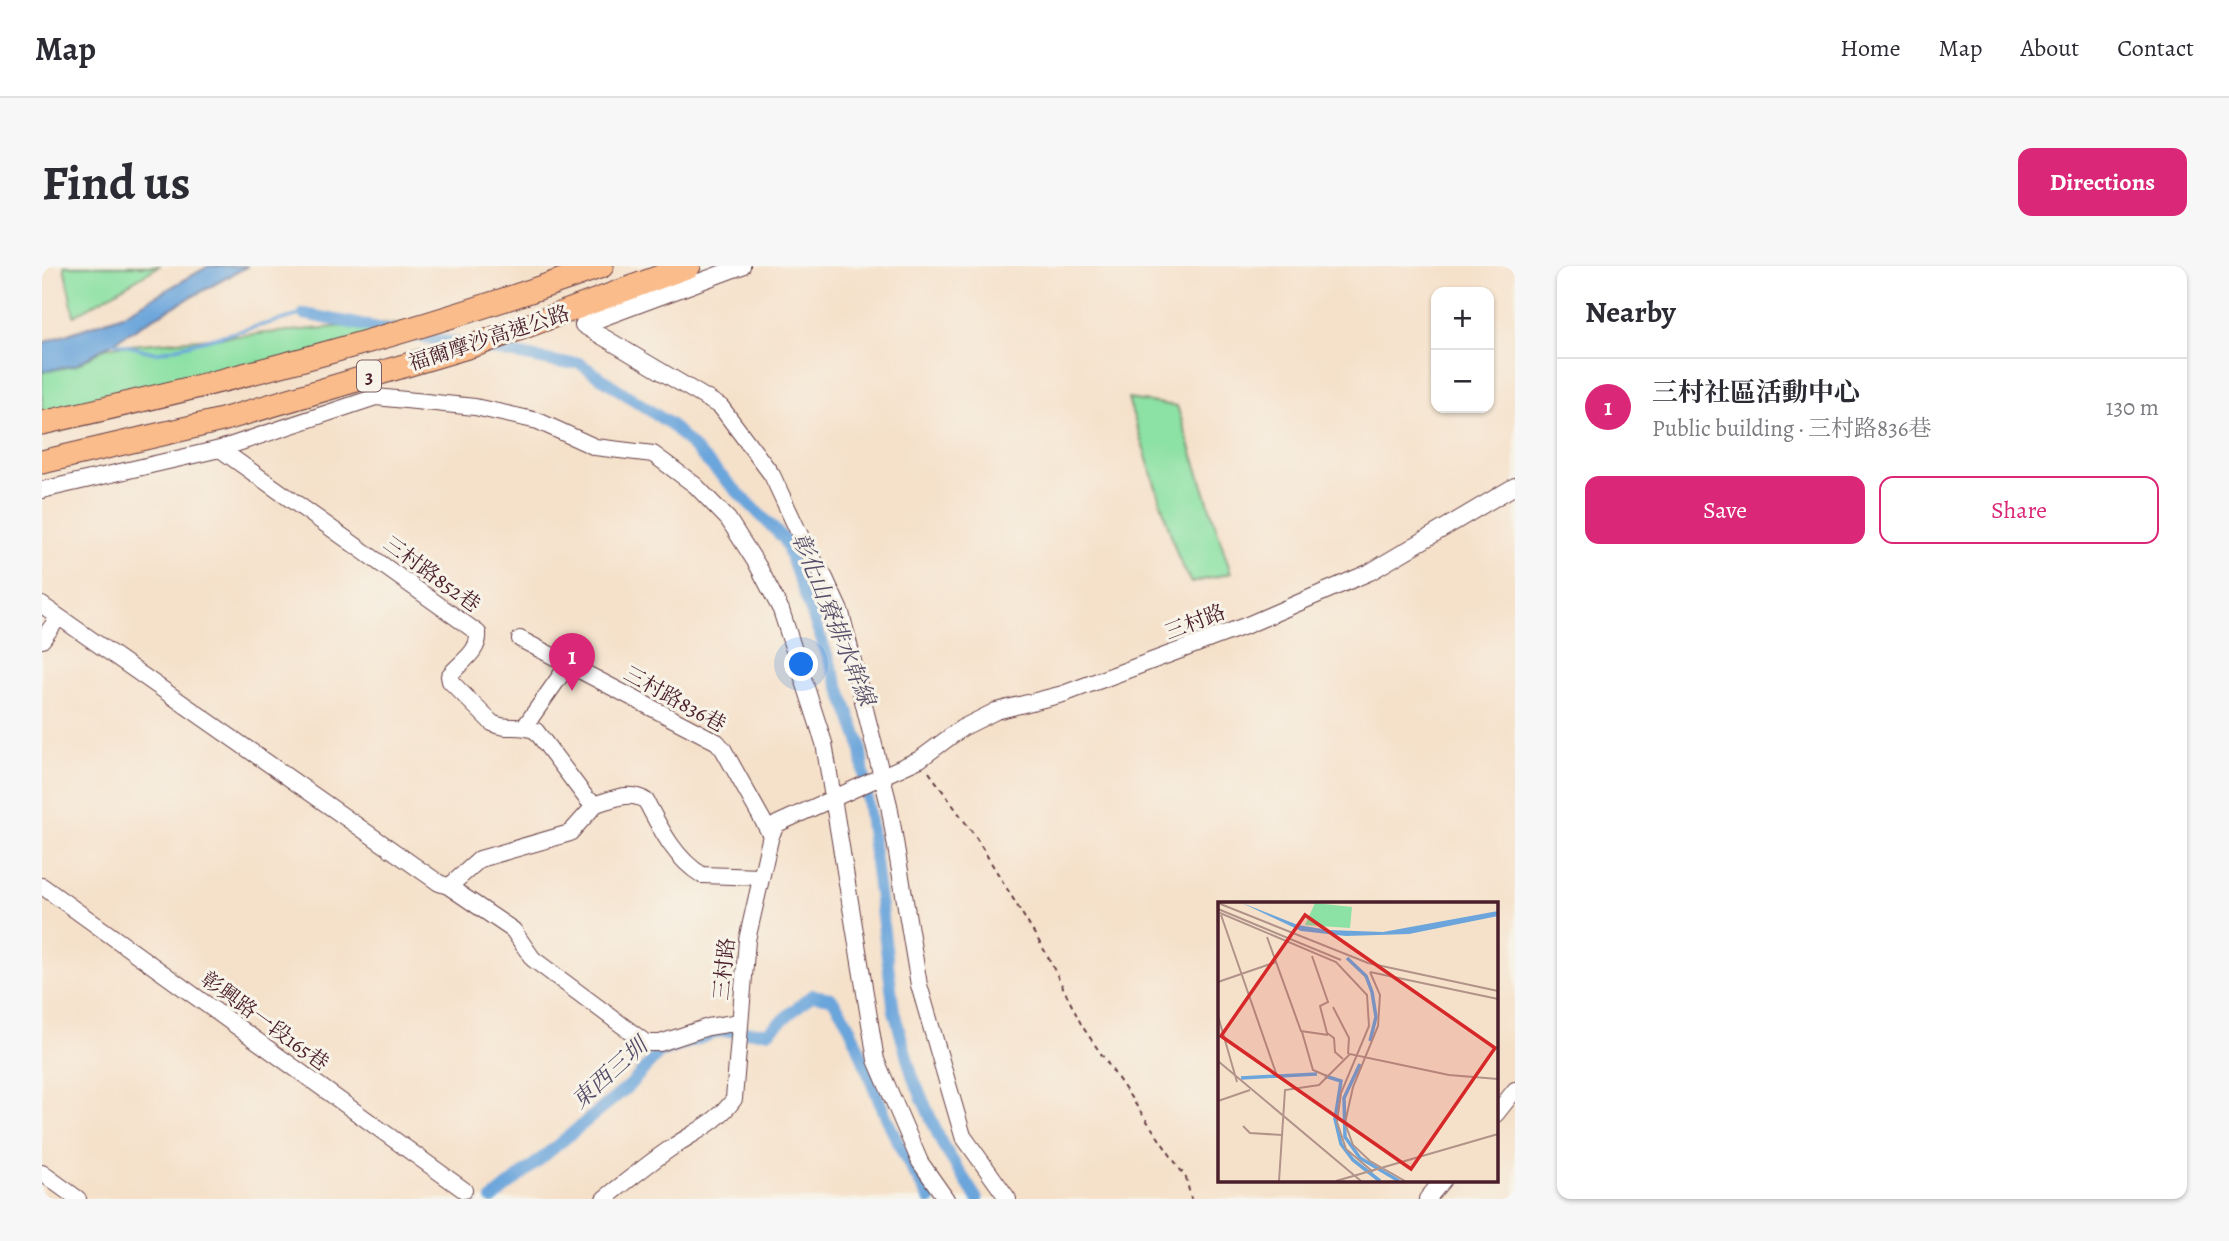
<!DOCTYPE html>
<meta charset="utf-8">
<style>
:root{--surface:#fff;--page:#f7f7f7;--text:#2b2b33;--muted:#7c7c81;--line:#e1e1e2;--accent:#db2777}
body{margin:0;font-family:Alegreya,"Noto Serif TC",serif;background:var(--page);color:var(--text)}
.controls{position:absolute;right:21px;top:21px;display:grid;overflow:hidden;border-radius:14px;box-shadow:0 2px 5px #0004}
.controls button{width:63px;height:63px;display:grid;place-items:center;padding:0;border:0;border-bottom:2px solid var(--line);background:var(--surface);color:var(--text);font:35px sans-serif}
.you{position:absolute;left:760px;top:399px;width:24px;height:24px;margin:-18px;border:5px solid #fff;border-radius:50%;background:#1a73e8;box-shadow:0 0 0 10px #1a73e833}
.badge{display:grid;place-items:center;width:46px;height:46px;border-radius:50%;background:var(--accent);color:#fff;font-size:23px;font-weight:700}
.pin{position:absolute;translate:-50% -58px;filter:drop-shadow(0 2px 4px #0008)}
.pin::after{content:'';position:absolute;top:37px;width:24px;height:21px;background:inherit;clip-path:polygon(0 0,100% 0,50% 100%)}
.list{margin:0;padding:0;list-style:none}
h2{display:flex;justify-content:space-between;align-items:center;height:91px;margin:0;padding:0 28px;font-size:30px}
h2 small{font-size:23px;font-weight:400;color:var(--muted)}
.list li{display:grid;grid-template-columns:46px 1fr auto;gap:21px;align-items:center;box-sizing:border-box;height:98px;padding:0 28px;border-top:2px solid var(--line)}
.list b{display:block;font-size:26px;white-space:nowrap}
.list p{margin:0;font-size:23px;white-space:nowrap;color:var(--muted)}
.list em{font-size:23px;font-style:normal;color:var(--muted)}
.actions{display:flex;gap:14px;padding:21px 28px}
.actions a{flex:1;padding:16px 0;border:2px solid var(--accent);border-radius:14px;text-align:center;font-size:24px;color:var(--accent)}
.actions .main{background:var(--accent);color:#fff}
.map{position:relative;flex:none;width:1473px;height:933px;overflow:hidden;border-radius:14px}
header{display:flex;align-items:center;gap:42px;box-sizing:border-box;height:98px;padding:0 35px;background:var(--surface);border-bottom:2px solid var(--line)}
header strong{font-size:33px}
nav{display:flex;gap:38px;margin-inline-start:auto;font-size:24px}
.intro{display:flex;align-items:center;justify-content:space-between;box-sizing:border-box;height:168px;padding:0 42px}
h1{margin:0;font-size:49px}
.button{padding:18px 32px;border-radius:14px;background:var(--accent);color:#fff;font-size:24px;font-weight:700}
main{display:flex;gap:42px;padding:0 42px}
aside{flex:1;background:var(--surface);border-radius:14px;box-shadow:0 2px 5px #0004}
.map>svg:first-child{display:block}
.green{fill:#8ce1a4;stroke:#6b8068;stroke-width:2}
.water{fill:#6ba5db;stroke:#5a6283;stroke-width:2}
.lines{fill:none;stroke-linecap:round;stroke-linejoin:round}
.stream{stroke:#6ba5db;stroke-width:3.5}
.canal{stroke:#6ba5db;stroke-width:12}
.minor-casing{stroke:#643c43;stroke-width:18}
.highway-casing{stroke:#643c43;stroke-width:25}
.path{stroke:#643c43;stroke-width:2;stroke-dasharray:5 5;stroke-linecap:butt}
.minor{stroke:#fff;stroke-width:16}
.highway{stroke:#fabc8b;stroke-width:23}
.labels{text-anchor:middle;stroke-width:6;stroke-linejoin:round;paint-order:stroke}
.shield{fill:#f7f3e8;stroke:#7e5f64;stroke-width:2}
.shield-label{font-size:19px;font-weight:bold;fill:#4a1f2b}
.street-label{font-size:21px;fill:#4a1f2b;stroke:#f7f3e8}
.water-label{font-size:23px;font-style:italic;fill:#564e69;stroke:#f7f3e8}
.inset-river{fill:none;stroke:#6ba5db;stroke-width:3.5}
.inset-road{fill:none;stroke:#b1938a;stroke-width:2}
.view{fill:#d62828;fill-opacity:0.15;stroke:#d62828;stroke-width:3.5}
.inset-edge{fill:none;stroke:#4a1f2b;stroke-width:3.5}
</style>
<header>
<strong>Map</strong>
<nav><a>Home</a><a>Map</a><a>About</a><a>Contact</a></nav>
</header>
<div class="intro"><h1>Find us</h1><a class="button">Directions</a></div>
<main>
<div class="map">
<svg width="1473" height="933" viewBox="0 0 1473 933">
<rect width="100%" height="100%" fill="#f7f3e8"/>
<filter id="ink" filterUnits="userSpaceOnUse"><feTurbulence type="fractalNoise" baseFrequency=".0143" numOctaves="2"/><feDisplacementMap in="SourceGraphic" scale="14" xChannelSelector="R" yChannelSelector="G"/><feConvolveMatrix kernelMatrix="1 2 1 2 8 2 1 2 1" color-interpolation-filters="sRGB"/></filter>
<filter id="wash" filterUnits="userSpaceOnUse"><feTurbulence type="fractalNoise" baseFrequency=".00686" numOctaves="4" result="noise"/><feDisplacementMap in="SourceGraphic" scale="28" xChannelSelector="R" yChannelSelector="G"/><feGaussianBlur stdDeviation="1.57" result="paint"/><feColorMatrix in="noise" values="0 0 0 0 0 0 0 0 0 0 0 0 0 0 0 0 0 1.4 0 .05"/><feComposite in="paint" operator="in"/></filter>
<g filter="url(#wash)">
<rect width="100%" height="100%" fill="#f5e1ca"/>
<path class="green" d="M22,0H117L32,50Z
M341,57L378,61L0,164V106L34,99L65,81Z
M1086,133L1135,140L1189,307L1149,317L1136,291Z"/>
<path class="water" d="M167,0H206L111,52L34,99L0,106V77L78,50Z"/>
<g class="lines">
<path class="stream" d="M71,76L114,87L262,48"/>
<path class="canal" d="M262,48L347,64
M365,68L419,78
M437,81L520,97H537L628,158L742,273L818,477L852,745L870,809L900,878L935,933
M450,933L587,820L617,787L678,765L726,766L770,729L789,732C810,757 819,790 831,820C847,859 864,898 888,933"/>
</g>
</g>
<g filter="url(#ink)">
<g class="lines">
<defs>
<path id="minor" d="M541,59L679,141L730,209L764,282L783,312L799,347L847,539L877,719L921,870L966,933
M541,59L700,0
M178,183L436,367C438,386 418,396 407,410L408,415L450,457C465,465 477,457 494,465L545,533L554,538C571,533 588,524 604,535C618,562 633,593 660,609L719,611
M0,224L178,183L334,131L433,141L496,155L553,181L611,188L653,219L686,253L716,300L739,344L782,477L834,794L878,896L904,933
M0,339L397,617L406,620L410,618L438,593L528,567L554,538
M478,373L675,476L681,483L729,569
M0,374L16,352
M483,460L526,399
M0,620L422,924
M406,620L471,664L491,693L604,777H618L666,761L698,756
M1454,848L1473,824
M0,907L36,933
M562,933C585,915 608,896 632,880C653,866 677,855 692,833L705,674L729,569L735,558L878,493L920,462L954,445L1021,428L1203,360L1328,306L1473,220
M1385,933L1401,914"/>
<path id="highway" d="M0,157C189,115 378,66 560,0
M0,196L180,154L439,77L647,0"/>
</defs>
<use href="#minor" class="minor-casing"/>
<use href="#highway" class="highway-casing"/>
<path class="path" d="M887,506L933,570L1004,687L1040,760L1144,912L1149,933"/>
<use href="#minor" class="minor"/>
<use href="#highway" class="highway"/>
</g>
</g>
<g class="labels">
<rect class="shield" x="315" y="94.5" width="24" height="31" rx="5"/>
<g class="shield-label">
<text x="327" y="117">3</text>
</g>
<g class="street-label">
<text transform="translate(447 72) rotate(-18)" y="7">福爾摩沙高速公路</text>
<text transform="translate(390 308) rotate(36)" y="7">三村路852巷</text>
<text transform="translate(1153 356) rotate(-21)" y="7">三村路</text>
<text transform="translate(633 433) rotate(29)" y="7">三村路836巷</text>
<text transform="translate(682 703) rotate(-84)" y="7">三村路</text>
<text transform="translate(223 755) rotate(36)" y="7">彰興路一段165巷</text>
</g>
<g class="water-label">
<text transform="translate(792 353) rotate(68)" y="8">彰化山寮排水幹線</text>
<text transform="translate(567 807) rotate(-42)" y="8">東西三圳</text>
</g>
</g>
<g transform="translate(1176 636)">
<rect width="280" height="280" fill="#f5e1ca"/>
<path d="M97,1L134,5L132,26L87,23Z" fill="#8ce1a4"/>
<path d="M24,1L80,23L110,28L165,30L280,9V14L191,32L128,34L83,29Z" fill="#6ba5db"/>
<path class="inset-river" d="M129,56L148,74L154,90L158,115L152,139M142,162L126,196L127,235L142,256L181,279M107,174L123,179L117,217L123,242L135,258L162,279M23,176L99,172"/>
<path class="inset-road" d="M0,1L150,61L280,89M0,7L123,58M2,11L118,60L149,93L151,124L123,191L119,220L128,247L155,270M3,13L58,171M49,35L83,129L110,133M94,54L110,100L102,104L109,131L116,136L117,150L125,157M152,70L162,93L160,124L135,185L127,221L135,243L152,259L187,279M152,70L280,97M0,80L58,60M115,105L131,136L130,152M0,114L19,180M84,130L95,168L109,174M0,159L143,279M0,199L32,188M25,224L32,231L64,233M61,279L67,188L101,183L132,152L231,173L280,177M118,279L280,232"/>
<path class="view" d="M87,13L277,146L193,267L3,134Z"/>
<rect width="280" height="280" class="inset-edge"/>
</g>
</svg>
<div class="controls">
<button>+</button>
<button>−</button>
</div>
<div class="you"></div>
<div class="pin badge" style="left:530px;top:425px">1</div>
</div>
<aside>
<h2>Nearby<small></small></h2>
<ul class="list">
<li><span class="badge">1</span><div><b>三村社區活動中心</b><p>Public building · 三村路836巷</p></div><em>130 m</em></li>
</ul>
<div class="actions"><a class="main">Save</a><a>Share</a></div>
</aside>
</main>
